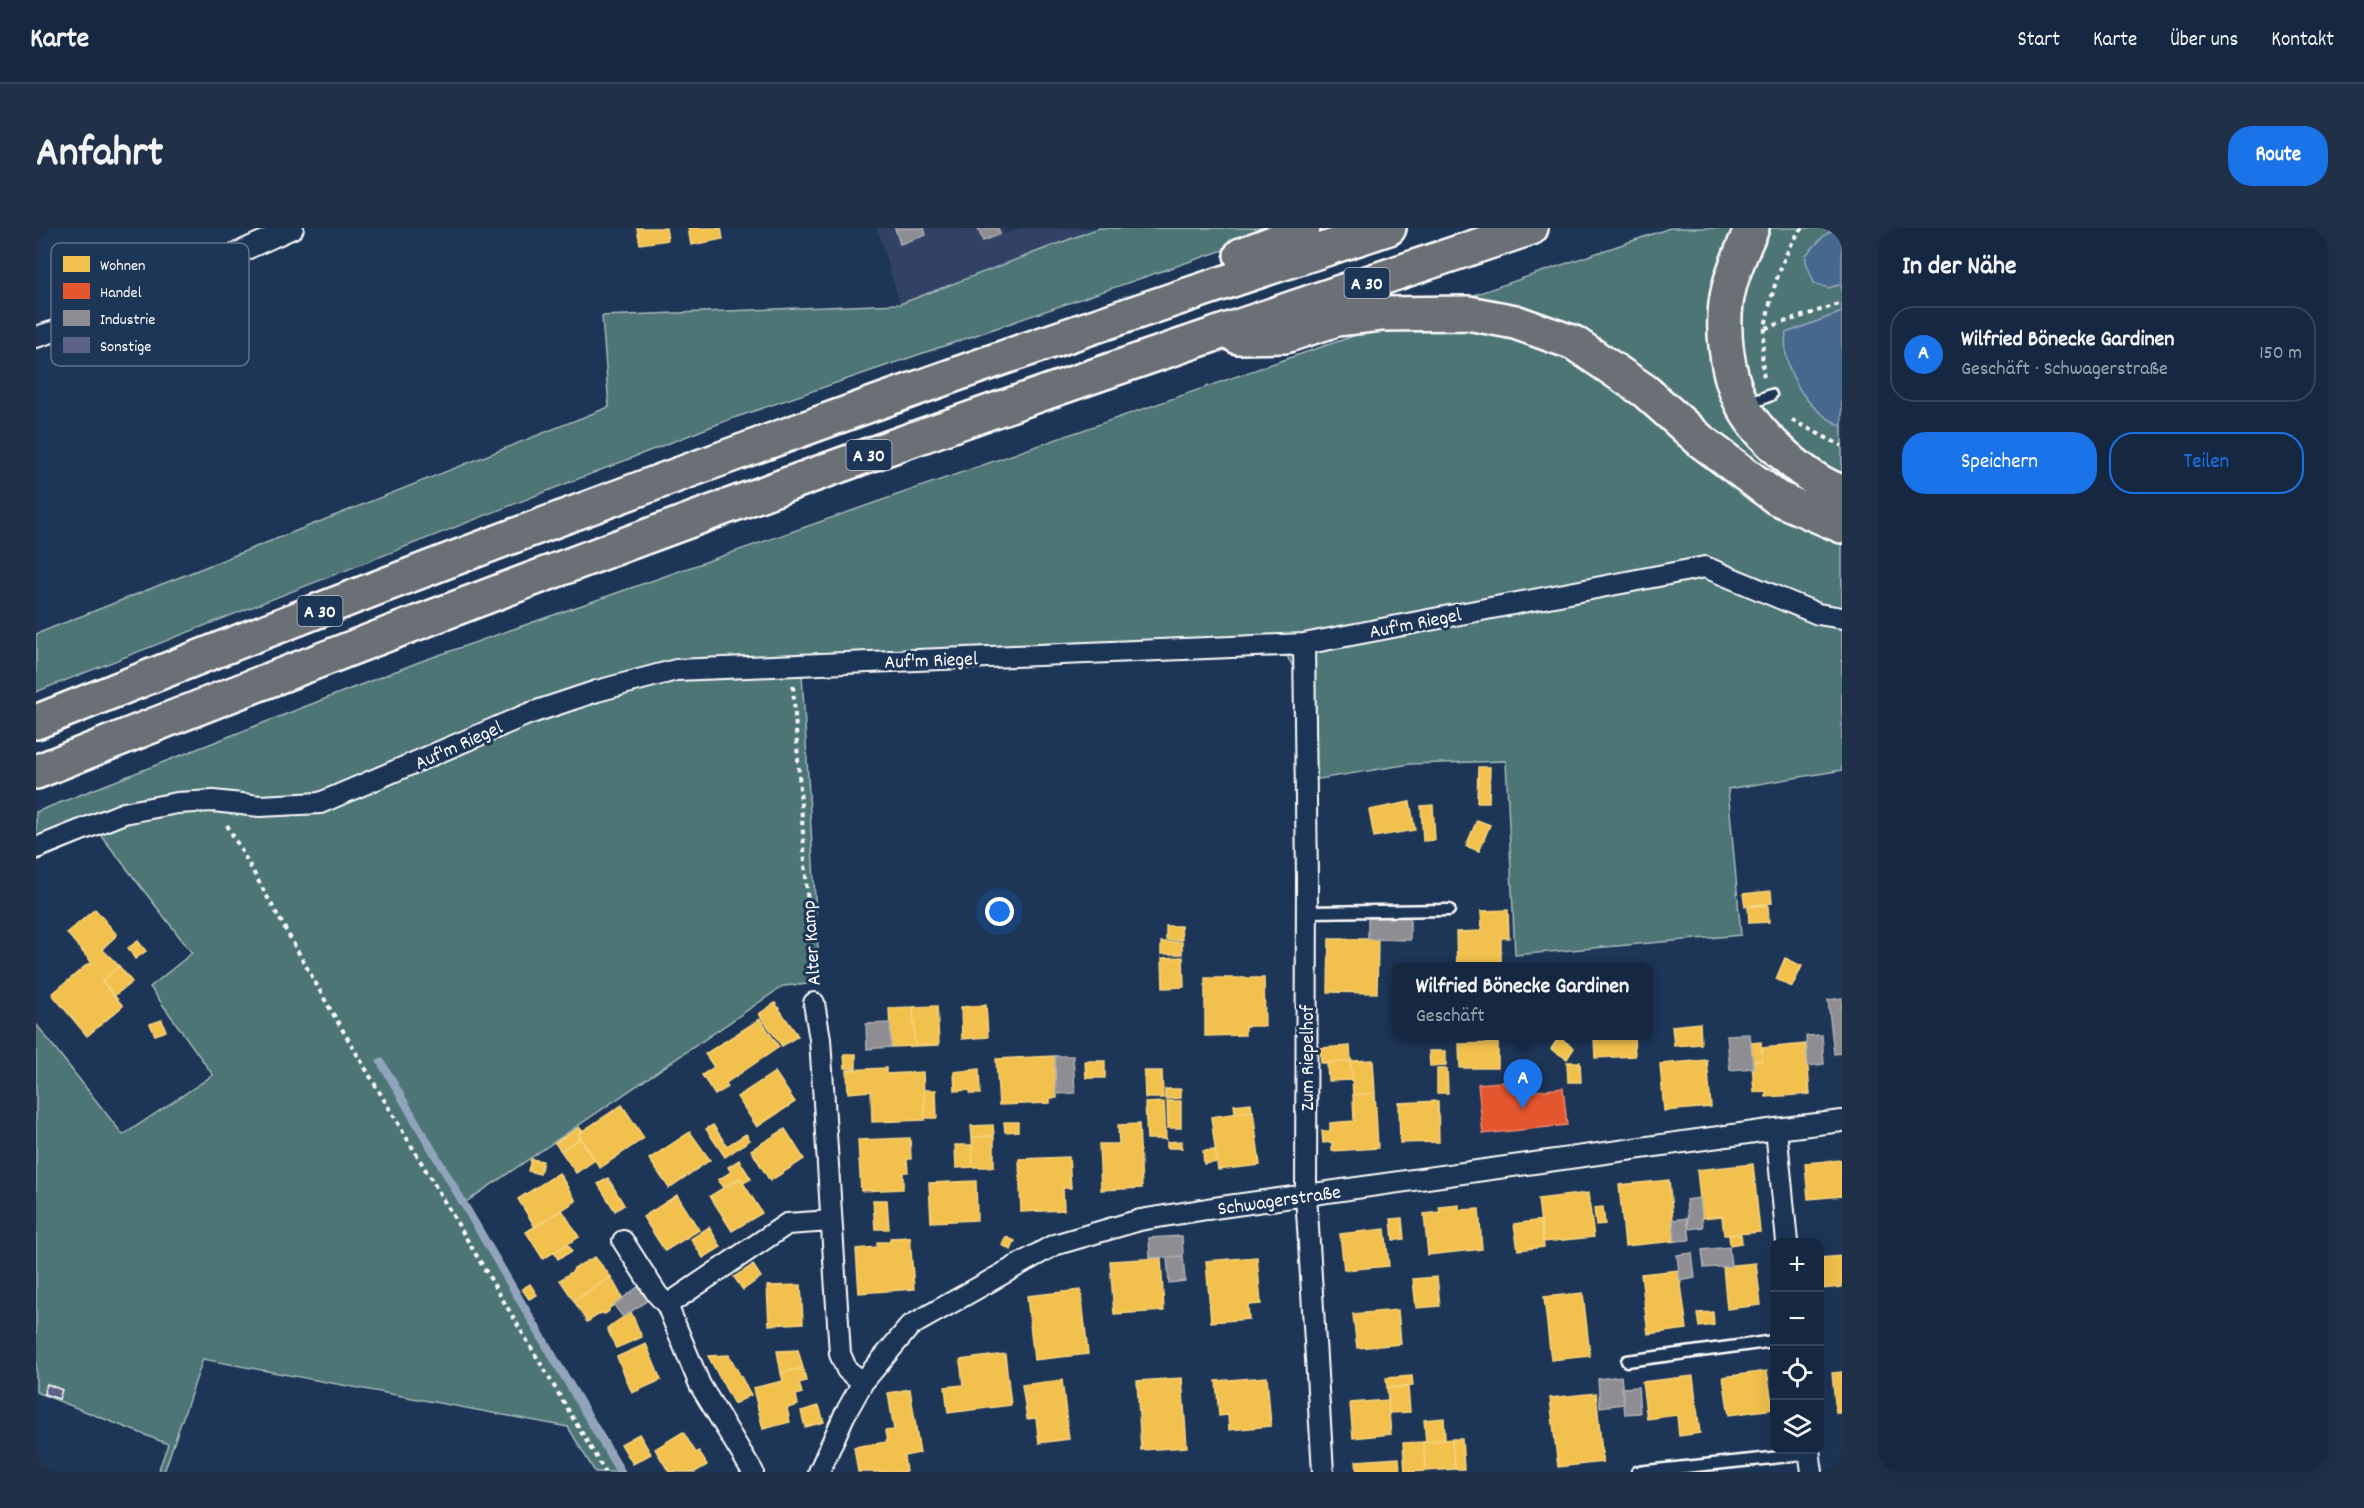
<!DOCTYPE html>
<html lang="de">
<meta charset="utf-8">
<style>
:root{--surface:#162841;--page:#1f3048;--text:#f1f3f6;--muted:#9ea6b1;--line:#35445a;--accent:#1a73e8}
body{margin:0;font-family:Dekko,sans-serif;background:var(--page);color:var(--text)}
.controls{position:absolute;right:18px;bottom:18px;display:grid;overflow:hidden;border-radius:12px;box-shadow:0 6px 24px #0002}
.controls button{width:54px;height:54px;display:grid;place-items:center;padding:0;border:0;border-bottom:2px solid var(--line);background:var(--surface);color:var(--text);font:30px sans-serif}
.you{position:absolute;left:964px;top:684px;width:21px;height:21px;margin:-15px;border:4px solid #fff;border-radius:50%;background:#1a73e8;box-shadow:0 0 0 9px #1a73e833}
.badge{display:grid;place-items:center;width:39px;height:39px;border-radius:50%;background:var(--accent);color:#fff;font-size:20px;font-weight:700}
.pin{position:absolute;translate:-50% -50px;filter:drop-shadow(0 2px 3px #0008)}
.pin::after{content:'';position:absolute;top:32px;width:21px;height:18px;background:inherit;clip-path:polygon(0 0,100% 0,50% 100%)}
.popup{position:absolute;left:1356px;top:734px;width:261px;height:78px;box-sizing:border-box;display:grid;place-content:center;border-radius:12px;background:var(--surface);filter:drop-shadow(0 2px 4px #0005);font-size:20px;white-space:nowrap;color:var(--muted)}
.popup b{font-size:22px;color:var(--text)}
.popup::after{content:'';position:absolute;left:50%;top:100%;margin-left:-12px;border:12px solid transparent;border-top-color:var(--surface)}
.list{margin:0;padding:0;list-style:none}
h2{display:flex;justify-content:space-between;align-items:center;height:78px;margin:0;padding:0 24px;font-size:26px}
h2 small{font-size:20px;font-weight:400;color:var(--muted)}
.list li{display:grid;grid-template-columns:39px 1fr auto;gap:18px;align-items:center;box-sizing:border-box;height:96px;margin:0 12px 12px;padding:0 12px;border:2px solid var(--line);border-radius:24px}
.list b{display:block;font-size:22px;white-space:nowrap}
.list p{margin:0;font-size:20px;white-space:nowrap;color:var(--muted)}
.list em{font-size:20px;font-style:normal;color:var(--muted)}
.actions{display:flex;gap:12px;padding:18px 24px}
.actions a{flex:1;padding:14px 0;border:2px solid var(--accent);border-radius:24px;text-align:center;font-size:21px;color:var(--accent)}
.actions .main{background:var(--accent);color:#fff}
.icon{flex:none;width:33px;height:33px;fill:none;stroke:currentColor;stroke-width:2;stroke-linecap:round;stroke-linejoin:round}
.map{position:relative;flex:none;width:1806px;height:1244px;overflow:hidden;border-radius:24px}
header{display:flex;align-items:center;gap:36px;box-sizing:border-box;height:84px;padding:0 30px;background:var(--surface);border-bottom:2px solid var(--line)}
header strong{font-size:28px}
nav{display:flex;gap:33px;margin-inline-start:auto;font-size:21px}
.intro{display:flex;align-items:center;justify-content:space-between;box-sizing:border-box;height:144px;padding:0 36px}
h1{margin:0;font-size:42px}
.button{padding:15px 27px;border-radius:24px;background:var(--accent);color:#fff;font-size:21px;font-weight:700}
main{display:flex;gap:36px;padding:0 36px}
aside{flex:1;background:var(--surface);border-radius:24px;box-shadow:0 6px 24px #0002}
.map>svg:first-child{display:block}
.built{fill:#304266}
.green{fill:#4d7476;stroke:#a6baba;stroke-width:1.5}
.water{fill:#47688d;stroke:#91a4bb;stroke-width:1.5}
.homes{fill:#f2c14e;stroke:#f6d483;stroke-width:1.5}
.shops{fill:#e4572e;stroke:#ec896d;stroke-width:1.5}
.industry{fill:#8d8d92;stroke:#afafb3;stroke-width:1.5}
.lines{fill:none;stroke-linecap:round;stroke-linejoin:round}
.stream{stroke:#91a4bb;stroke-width:8}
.building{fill:#5c6188;stroke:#fff;stroke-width:1.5}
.lane-casing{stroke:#fff;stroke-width:15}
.street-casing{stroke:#fff;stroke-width:24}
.highway-casing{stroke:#fff;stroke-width:38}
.path{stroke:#fff;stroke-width:4;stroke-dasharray:4.5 4.5;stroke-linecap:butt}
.lane{stroke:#1d3557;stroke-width:10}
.street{stroke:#1d3557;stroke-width:20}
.highway{stroke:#6b6f75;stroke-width:33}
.labels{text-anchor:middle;stroke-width:6;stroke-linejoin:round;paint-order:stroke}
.shield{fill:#1d3557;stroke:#bbc2cd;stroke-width:1.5}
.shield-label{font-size:18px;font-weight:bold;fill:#fff}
.street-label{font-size:20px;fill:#fff;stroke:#1d3557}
.key{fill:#1d3557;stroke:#617289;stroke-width:1.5}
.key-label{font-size:16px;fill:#fff}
</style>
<header>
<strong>Karte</strong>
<nav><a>Start</a><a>Karte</a><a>Über uns</a><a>Kontakt</a></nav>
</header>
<div class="intro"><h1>Anfahrt</h1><a class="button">Route</a></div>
<main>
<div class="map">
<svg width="1806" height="1244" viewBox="0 0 1806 1244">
<rect width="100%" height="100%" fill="#1d3557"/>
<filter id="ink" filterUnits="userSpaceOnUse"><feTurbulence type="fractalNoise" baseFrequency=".0167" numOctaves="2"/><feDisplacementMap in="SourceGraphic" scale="12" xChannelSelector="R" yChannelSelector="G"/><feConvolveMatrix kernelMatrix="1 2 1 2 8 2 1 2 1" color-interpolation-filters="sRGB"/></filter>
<g filter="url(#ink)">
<path class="built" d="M841,0H966L968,6L985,0H1063L864,76Z"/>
<path class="green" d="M1063,0H1237L1202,17L692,192L0,464V406L573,179L566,88L864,76Z
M1634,0H1799L1788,8L1770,27L1792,60L1806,56V84L1750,105C1745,144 1771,182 1806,198V542L1692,561L1705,707L1479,727L1470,533L1374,536L1277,552L1259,443L1251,428L766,446L784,755L747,758L430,974L589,1244H559L532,1199L167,1131L128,1244H122L132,1216L0,1164V796L87,907L177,847L114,759L156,725L64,606L0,633V584L383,434L1250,131Z"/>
<path class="water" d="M1799,0H1806V56L1792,60L1778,55L1770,34V27L1788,8Z
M1806,84V198C1771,182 1745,144 1750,105Z"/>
<path class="homes" d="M601,0H630L632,12L604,16Z
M652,0H685L687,11L655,17Z
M1442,539H1454L1453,574H1441Z
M1374,574L1379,602L1338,609L1333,582Z
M1397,577L1399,612L1387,613L1385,578Z
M1441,592L1454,597L1443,623L1430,618Z
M1735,663L1736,675L1709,678L1707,666Z
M1732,677L1733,694L1713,695L1712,679Z
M59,681L81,707L66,721L83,738L66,753L87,778L51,808L16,766L53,735L54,737L56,735L31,705Z
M1472,682L1473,710H1465V738H1421L1420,704L1446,703L1445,683Z
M1130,698H1145L1146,712H1130Z
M1293,711H1342L1341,765L1292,764Z
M102,713L110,723L99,731L92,720Z
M1125,714H1146V726H1125Z
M1147,729L1148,759L1127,760L1126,730Z
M1749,730L1766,738L1756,759L1740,751Z
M83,738L96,754L78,768L66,753Z
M1169,750H1228L1229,798H1209V807L1169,808Z
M739,775L762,808L746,818L723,786Z
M950,777L952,809L926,811L925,779Z
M901,778L903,817L879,818L877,779Z
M877,779L879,818L855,819L853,780Z
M724,791L743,819L690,855L692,859L679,867L666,847L678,839L669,826Z
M126,792L130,803L119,807L114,796Z
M1664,795L1665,816L1638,818L1636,798Z
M1558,808H1598L1599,828L1559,830Z
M1523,809L1538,820L1531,831L1515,821Z
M1725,814L1726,832L1716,833L1715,815Z
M1462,815V840H1424L1423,816Z
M1770,816L1774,866L1730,869V863L1718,864L1716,833L1726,832V820Z
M1314,818L1315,833L1285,835L1284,820Z
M1393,823H1410V837L1394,838Z
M808,826H820V840H809Z
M1019,828L1021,870H1014V875L963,877L960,831Z
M1337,832L1339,865L1317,867L1315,833Z
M1671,832L1675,879L1628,883L1624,836Z
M1049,833H1069V850H1050Z
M1315,833L1316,852L1292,853L1291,835Z
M1531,834H1544L1545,854H1532Z
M850,840V846L887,844L889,892L836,894L835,863L812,865L811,842Z
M943,841L944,866H934V862L919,863L918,844Z
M1401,841H1411L1412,865H1401Z
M1108,843H1126L1127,870H1109Z
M739,844L759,874L721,899L701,869Z
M1129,861H1145V870L1129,871Z
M888,862H900L901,890H889Z
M1339,865L1342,920L1296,923V914L1287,915L1286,903H1294V895L1318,893L1317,867Z
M1131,873H1145V900H1132Z
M1402,873L1403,914L1364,915L1363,875Z
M1128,874L1130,911H1111L1109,875Z
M1215,875L1216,883L1199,885L1198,877Z
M586,877L608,910L564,940L542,906Z
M1217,883L1224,937L1182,942L1175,889Z
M968,894H982V903L969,904Z
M1103,896L1106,960L1065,962L1063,916H1083L1082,897Z
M677,897L691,918L710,906L714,912L689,929L670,901Z
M957,897L958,908L936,909L935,898Z
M543,899L547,904L542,906L544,910L525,923L519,915Z
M749,901L768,931L734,953L715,922Z
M654,904L674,932L633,960L613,931Z
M958,908V939H937L936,909Z
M544,910L559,932L540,945L525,923Z
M874,910L875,931H871L872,944H867V961L825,963L822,912Z
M1146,913V920H1131V914Z
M919,917H936L937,939L920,940Z
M1179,922L1181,934L1168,936L1167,923Z
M1033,929L1035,960H1027L1028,982L985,984L983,931Z
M495,931L507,933L504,946L492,943Z
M703,932L715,951L707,955L704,950L687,960L682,952L695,944L692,939Z
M1805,932L1806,968L1772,971L1769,935Z
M1717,936L1724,1004L1688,1007L1686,988L1666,990L1661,942Z
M523,945L540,973L499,999L482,971Z
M572,950L588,977L579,983L562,956Z
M704,950L726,985L696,1003L674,968Z
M1633,952L1639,1013L1589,1018L1583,957Z
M940,953L941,992L895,994L893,955Z
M1552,965L1558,1009L1507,1014L1502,971Z
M641,967L663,1002L629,1023L607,989Z
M837,972H851L853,1001H839Z
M1423,977V982L1443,981L1446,1021L1392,1027L1388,986L1404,984L1403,979Z
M1567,979L1569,996L1560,997L1558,980Z
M526,982L543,1009L507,1031L490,1004Z
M1366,990L1368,1011L1357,1012L1355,991Z
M1505,992L1508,1019L1482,1022L1478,996Z
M673,999L685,1019L667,1030L655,1011Z
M1349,1001L1353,1038L1308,1042L1304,1006Z
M1705,1006L1706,1015L1694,1017L1693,1007Z
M874,1009L878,1061L823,1065L820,1021L841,1019V1014H854V1010Z
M970,1009L979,1013L975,1022L966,1017Z
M532,1016L536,1023L522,1031L518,1024Z
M1806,1028V1059L1784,1061V1030Z
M559,1029L575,1049L538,1073L524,1052L537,1043L538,1040Z
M1221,1029L1225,1076L1212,1077L1213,1091L1175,1094L1170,1033Z
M1125,1030L1128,1083L1078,1086L1074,1033Z
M1720,1035L1725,1077L1691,1081L1687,1038Z
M717,1037L725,1049L707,1062L698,1049Z
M1643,1042L1651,1101L1612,1106L1605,1046Z
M575,1049L587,1071L573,1080V1083L569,1086L565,1085L551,1094L538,1073Z
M1401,1049L1404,1078L1380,1080L1377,1051Z
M494,1056L501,1067L493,1071L486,1061Z
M765,1057L767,1095L733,1097L731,1058Z
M1045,1062L1052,1126L998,1132L991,1068Z
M1547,1065L1554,1128L1515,1132L1508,1069Z
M1362,1082L1365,1116L1321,1120L1317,1086Z
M595,1084L606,1109L580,1120L571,1100Z
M1677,1084L1678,1097L1663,1099L1661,1085Z
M610,1116L625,1152L596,1165L581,1129Z
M762,1122L767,1140L745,1145L741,1123Z
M969,1126L975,1177L912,1185L909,1159L927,1157L924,1132Z
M693,1127L715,1167L698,1176L672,1128Z
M767,1140L770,1153L763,1155L766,1165L760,1167L762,1177L751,1180L754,1194L727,1201L717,1160L747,1153L745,1145Z
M1731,1143L1737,1181L1693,1187L1687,1149Z
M1806,1144V1185H1800L1796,1145Z
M1376,1148L1377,1158L1351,1160L1350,1150Z
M1657,1148L1664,1205L1643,1208L1641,1187L1611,1191L1606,1154Z
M1231,1149L1235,1198L1193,1202L1192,1187L1183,1188L1180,1153Z
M1146,1150L1151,1219L1105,1222L1101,1153Z
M1026,1152L1033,1211L1003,1215L1000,1190L991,1191L986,1157Z
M1372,1159L1374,1184L1353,1185L1351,1160Z
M874,1161L884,1225L868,1228L870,1244H822L818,1219L851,1214L849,1203L858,1202L852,1165Z
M1560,1165L1567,1234L1522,1239L1514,1170Z
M1352,1172L1355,1206L1317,1210L1314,1175Z
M783,1178L788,1194L769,1199L765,1183Z
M1408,1190L1409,1212L1390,1214L1388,1192Z
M647,1204L660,1225L663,1223L671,1237L659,1244H633L619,1221Z
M603,1206L615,1226L597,1236L585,1216Z
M1416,1211H1426L1428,1241H1419Z
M1416,1211L1419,1241L1390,1243L1387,1214Z
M1387,1214L1390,1243L1369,1244L1367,1215Z
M1363,1230L1364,1244H1321L1320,1233Z"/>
<path class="shops" d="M1476,853L1478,865L1527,860L1531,897L1447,906L1442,856Z"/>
<path class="industry" d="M859,0H888L890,7L864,16Z
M942,0H962L964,6L947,13Z
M1332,688H1374V712L1332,711Z
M1806,770V825L1798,826L1792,772Z
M854,795L855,819L831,821L830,796Z
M1714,806L1717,840L1694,842L1691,807Z
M1786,807L1788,836L1772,838L1770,808Z
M1019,828H1037L1039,865L1020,866Z
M1664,970L1667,999L1653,1001L1650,972Z
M1651,990L1654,1012L1639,1013L1637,992Z
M1146,1008L1147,1028L1114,1030L1113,1010Z
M1693,1019L1695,1038L1668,1040L1666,1022Z
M1656,1025L1659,1050L1644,1053L1641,1027Z
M1147,1028L1149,1053L1133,1055L1131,1029Z
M603,1058L612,1072L587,1089L578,1077Z
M1585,1148L1588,1176L1564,1179L1562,1151Z
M1602,1159L1604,1185L1589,1186L1586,1160Z"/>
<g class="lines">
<path class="stream" d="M345,834L584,1244"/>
</g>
<path class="building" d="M11,1156L26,1162L23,1171L8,1166Z"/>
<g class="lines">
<defs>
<path id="lane" d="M1710,177L1735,167
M1271,684L1413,682
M1591,1133L1738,1113
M1601,1244L1774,1226"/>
<path id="street" d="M0,109L48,94L257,0
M1268,416L1271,650L1270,967L1287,1244
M0,620L88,585L141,575L177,573L224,578L284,575L492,486L561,463L640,442L1268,416L1669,339L1782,386L1806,390
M778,775L784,811L804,1126L811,1142L827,1154
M1740,901L1751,1014
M587,1013L621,1066L631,1077L664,1157L717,1244
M631,1077L751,996L795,993
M1773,1222L1776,1244
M783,1244L808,1188L827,1154L874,1098L1018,1017L1104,992L1171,981L1740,901L1806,893"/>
<path id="highway" d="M1716,0C1707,20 1698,39 1693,60C1684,95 1690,147 1707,178C1716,196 1730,210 1745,224C1763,241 1782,256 1806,264
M1205,27L1245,12L1267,0
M1202,109L1249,108L1301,91L1345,86L1432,85L1479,94L1538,115L1609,163L1665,213L1741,270L1806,298
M0,494C304,372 612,255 921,146C1064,95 1208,48 1353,0
M0,544C282,431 566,323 852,220C1065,144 1280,72 1495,0"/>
</defs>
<use href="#lane" class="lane-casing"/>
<use href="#street" class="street-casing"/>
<use href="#highway" class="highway-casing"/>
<path class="path" d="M1730,100L1806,75
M1728,149C1720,114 1742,25 1767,0
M1756,192L1806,218
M757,458L777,753
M191,597L293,779L569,1244"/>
<use href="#lane" class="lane"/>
<use href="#street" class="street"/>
<use href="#highway" class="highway"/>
</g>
</g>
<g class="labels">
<g class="shield">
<rect x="1308.5" y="40" width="45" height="30" rx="4.5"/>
<rect x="810.5" y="212" width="45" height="30" rx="4.5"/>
<rect x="261.5" y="368" width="45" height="30" rx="4.5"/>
</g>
<g class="shield-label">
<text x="1331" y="61">A 30</text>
<text x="833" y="233">A 30</text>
<text x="284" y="389">A 30</text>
</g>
<g class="street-label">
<text transform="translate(1379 394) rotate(-11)" y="7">Auf'm Riegel</text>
<text transform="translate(895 431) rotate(-2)" y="7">Auf'm Riegel</text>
<text transform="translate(422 516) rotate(-24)" y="7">Auf'm Riegel</text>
<text transform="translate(774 715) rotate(-94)" y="7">Alter Kamp</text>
<text transform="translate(1270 830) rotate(-90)" y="7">Zum Riepelhof</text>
<text transform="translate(1243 971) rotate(-8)" y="7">Schwagerstraße</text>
</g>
</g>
<rect x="15" y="15" width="198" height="123" rx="9" class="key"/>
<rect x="27" y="28" width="27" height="16" fill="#f2c14e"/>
<rect x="27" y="55" width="27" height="16" fill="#e4572e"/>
<rect x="27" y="82" width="27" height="16" fill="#8d8d92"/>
<rect x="27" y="109" width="27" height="16" fill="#5c6188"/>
<g class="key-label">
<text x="64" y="42">Wohnen</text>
<text x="64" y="69">Handel</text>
<text x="64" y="96">Industrie</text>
<text x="64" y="123">Sonstige</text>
</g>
</svg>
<div class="controls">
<button>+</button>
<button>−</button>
<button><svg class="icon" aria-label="locate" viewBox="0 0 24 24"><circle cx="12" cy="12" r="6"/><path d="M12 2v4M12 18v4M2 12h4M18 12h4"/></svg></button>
<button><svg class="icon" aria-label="layers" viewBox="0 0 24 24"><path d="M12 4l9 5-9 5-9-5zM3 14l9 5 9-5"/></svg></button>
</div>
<div class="you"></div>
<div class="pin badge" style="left:1487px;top:881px">A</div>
<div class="popup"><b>Wilfried Bönecke Gardinen</b>Geschäft</div>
</div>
<aside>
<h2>In der Nähe<small></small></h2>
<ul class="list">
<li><span class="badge">A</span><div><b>Wilfried Bönecke Gardinen</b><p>Geschäft · Schwagerstraße</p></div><em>150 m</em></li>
</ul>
<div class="actions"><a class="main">Speichern</a><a>Teilen</a></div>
</aside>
</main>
